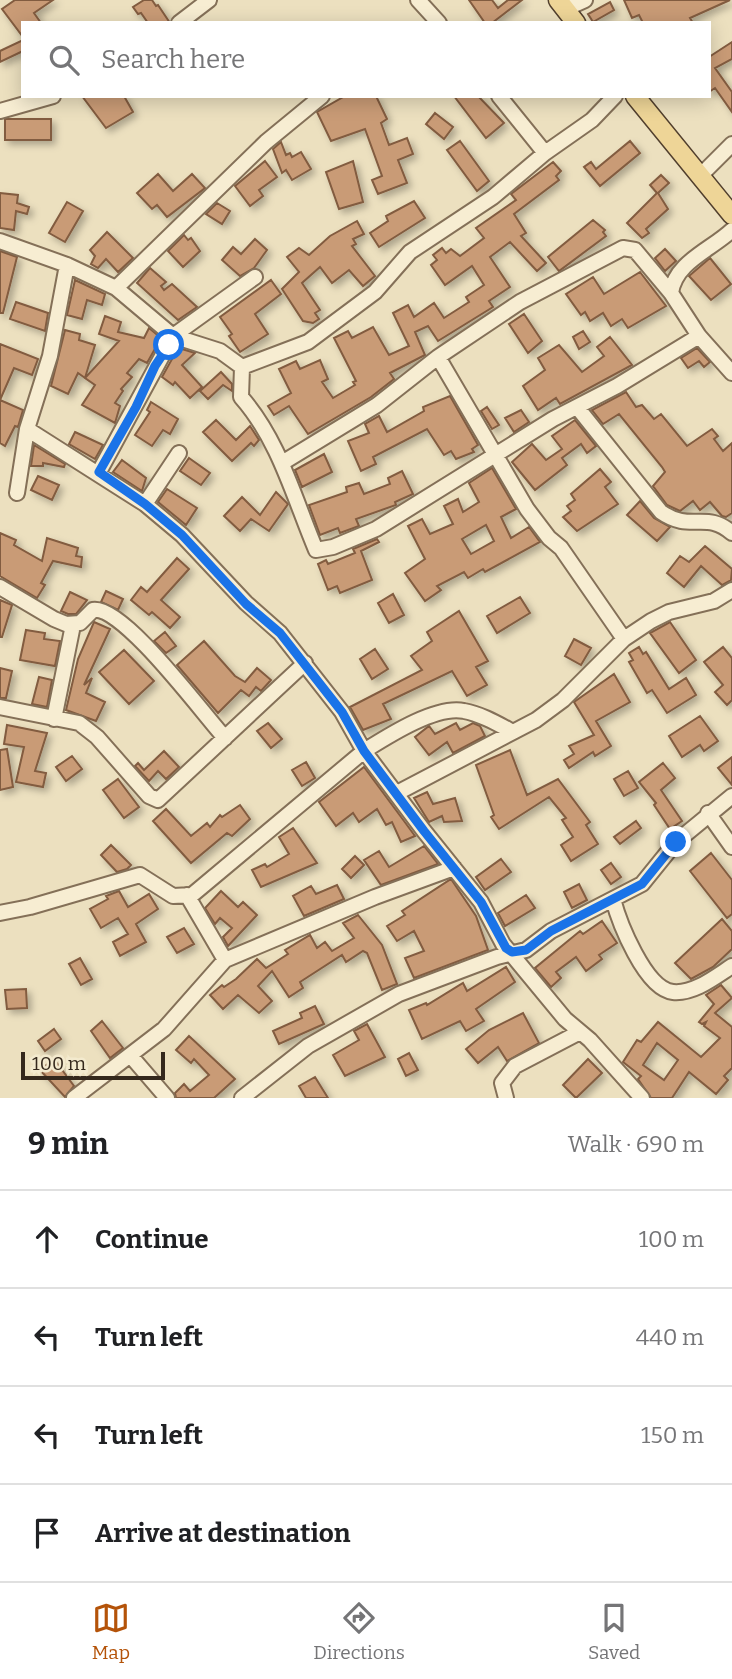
<!DOCTYPE html>
<meta charset="utf-8">
<style>
:root{--surface:#fff;--page:#f2f2f2;--text:#202124;--muted:#757577;--line:#e0e0e0;--accent:#b45309}
body{margin:0;font-family:Bitter,serif;background:var(--page);color:var(--text)}
.scale{position:absolute;left:21px;bottom:18px;width:144px;box-sizing:border-box;padding-left:7px;border:4px solid #34281c;border-top:0;font-size:19px;line-height:24px;white-space:nowrap;color:#34281c;-webkit-text-stroke:5px #f3eace;paint-order:stroke}
.stop{position:absolute;width:21px;height:21px;margin:-16px;border:5px solid #1a73e8;border-radius:50%;background:#fff}
.stop.end{background:#1a73e8;border-color:#fff;box-shadow:0 2px 7px #0008}
.list{margin:0;padding:0;list-style:none}
h2{display:flex;justify-content:space-between;align-items:center;height:91px;margin:0;padding:0 28px;font-size:30px}
h2 small{font-size:23px;font-weight:400;color:var(--muted)}
.list li{display:grid;grid-template-columns:46px 1fr auto;gap:21px;align-items:center;box-sizing:border-box;height:98px;padding:0 28px;border-top:2px solid var(--line)}
.list b{display:block;font-size:26px;white-space:nowrap}
.list em{font-size:23px;font-style:normal;color:var(--muted)}
.icon{flex:none;width:38px;height:38px;fill:none;stroke:currentColor;stroke-width:2;stroke-linecap:round;stroke-linejoin:round}
.map{position:relative;flex:none;width:732px;height:1098px;overflow:hidden}
.search{position:absolute;background:var(--surface);box-shadow:0 4px 18px #0003;left:21px;right:21px;top:21px;height:77px;display:flex;align-items:center;gap:18px;box-sizing:border-box;padding:0 24px;border-radius:0px;color:var(--muted);font-size:26px}
.sheet{height:483px;background:var(--surface)}
nav{display:flex;justify-content:space-around;align-items:center;box-sizing:border-box;height:98px;border-top:2px solid var(--line);background:var(--surface);font-size:19px;color:var(--muted)}
nav a{display:grid;justify-items:center;gap:4px}
nav .on{color:var(--accent)}
.map>svg:first-child{display:block}
.building{fill:#c99b76;stroke:#825b3f;stroke-width:2;fill-rule:evenodd;filter:url(#shadow)}
.lines{fill:none;stroke-linecap:round;stroke-linejoin:round}
.minor-casing{stroke:#847058;stroke-width:18}
.major-casing{stroke:#513f2d;stroke-width:21}
.minor{stroke:#f7edd2;stroke-width:14}
.major{stroke:#eed597;stroke-width:18}
.route{stroke:#1a73e8;stroke-width:9}
</style>
<div class="map">
<svg width="732" height="1098" viewBox="0 0 732 1098">
<defs>
<filter id="shadow"><feDropShadow dx="4" dy="4" stdDeviation="3.5" flood-color="#0004"/></filter>
</defs>
<rect width="100%" height="100%" fill="#ece0bf"/>
<path class="building" d="M15,0H53L34,13L41,23H23V37L2,9Z
M144,0H152L156,6L158,5L170,23H148L141,13L138,14L133,7Z
M469,0H492L498,8L508,0H522L492,23H485Z
M624,0H730L690,18L693,23H643L639,15L632,18Z
M610,2L614,10L593,22L588,14Z
M23,40V51L0,62V51Z
M732,42V59L715,68L732,92V112L715,88L709,92V57Z
M82,96H124L133,112L106,128Z
M345,96H376L387,119L381,123L389,145L407,138L413,154L398,160L407,183L378,194L372,180L382,176L365,129L331,141L317,112Z
M454,96H478L504,123L486,138Z
M435,113L453,127L444,139L426,124Z
M5,119H51V140H5Z
M460,141L489,181L477,191L447,150Z
M630,141L640,153L600,186L584,167L591,162L596,169Z
M281,142L286,155L290,153L292,157L301,152L311,169L292,180L286,170L282,173L273,149Z
M265,161L277,177L259,190L263,196L250,206L235,186Z
M353,161L363,202L339,209L326,172Z
M553,162L561,171L556,176L559,180L514,214L526,233L521,236L546,263L537,271L510,242L490,257L510,287L489,301L493,307L438,341L428,326L415,332L425,355L390,373L394,379L371,397L308,434L289,406L274,415L268,406L291,393L279,369L296,361L300,369L320,360L328,379L322,382L333,398L355,385L353,382L356,381L334,338L348,331L352,338L373,327L389,355L409,346L393,313L408,305L414,317L434,303L444,318L469,302L466,297L484,285L472,266L445,285L431,265L437,260L433,255L442,248L446,253L451,249L460,256L484,238L476,228L516,200L511,194Z
M158,174L173,191L192,174L205,188L167,217L157,205L152,209L137,193Z
M661,175L669,183L658,193L668,209L646,229L649,233L642,238L627,223L657,193L650,185Z
M0,193L18,195L17,203L29,207L27,214L16,211L14,230L0,228Z
M414,201L425,218L379,247L370,233L388,221L386,216Z
M67,202L83,211L65,242L49,233Z
M217,203L230,211L222,224L206,214Z
M593,220L605,230L603,232L606,236L559,271L548,257Z
M357,221L364,234L353,239L356,244L352,246L375,276L363,286L349,270L332,283L320,267L302,283L320,310L315,313L319,319L313,323L303,321L282,289L299,272L287,257L299,248L309,255L330,236Z
M107,232L133,258L118,272L106,259L98,268L91,264L95,256L90,250Z
M184,235L188,240L191,238L200,251L183,267L168,251Z
M255,239L267,250L254,268L240,276L222,260L233,247L241,254Z
M665,249L676,261L665,271L655,258Z
M0,251L17,257L3,313H0Z
M710,258L731,284L711,300L689,276Z
M150,268L166,282L161,286L164,290L172,284L197,307L178,320L137,283Z
M640,272L666,306L628,328L622,319L611,326L603,313L590,321L585,312L581,315L566,294L593,277L604,294Z
M75,280L105,294L102,305L87,300L82,319L67,315Z
M271,280L281,294L255,314L268,334L240,352L229,336L232,334L220,317Z
M16,302L48,313L45,331L10,319Z
M524,314L542,341L528,353L509,324Z
M105,316L121,322L118,332L144,338L149,328L161,338L147,363L139,359L127,373L132,377L121,389L123,391L115,403L120,406L115,423L82,405L95,385L85,378L119,341L99,334Z
M65,330L80,334L79,340L95,345L85,378L78,373L68,394L51,386Z
M583,331L590,342L579,349L573,337Z
M610,337L632,365L560,404L556,398L538,410L523,386L545,370L538,358L559,345L582,372L604,356L597,347Z
M0,344L38,359L32,375L14,368L0,400Z
M697,348L710,362L704,367L699,361L688,368L681,358Z
M182,349L195,353L182,365L202,387L190,398L175,382L173,385L162,377L172,359Z
M221,372L232,384V391L223,385L208,399L200,391Z
M626,392L636,407L642,405L654,419L661,414L687,446L712,429L718,436L714,439L723,451L732,443V513L726,517L722,516L710,502L700,510L693,501L680,511L667,505L653,486L665,472L662,467L619,414L603,424L592,410Z
M450,396L478,445L472,449L474,452L456,459L451,451L444,455L427,429L373,457L376,464L361,471L348,441L369,433L365,424L379,416L387,432L424,411L423,407Z
M0,400L23,410L18,427L15,426L5,446L0,443Z
M151,402L178,419L170,434L163,430L152,446L135,435L150,412L147,410Z
M487,407L499,425L492,429L481,411Z
M521,410L529,422L514,432L505,418Z
M216,420L236,440L250,426L259,440L254,446L251,443L232,461L203,432Z
M575,420L596,446L587,453L581,444L562,458L567,465L535,490L512,462L532,444L546,460L562,449L552,436Z
M75,432L103,445L95,459L69,444Z
M34,445L65,464L64,467L43,463V466H31Z
M324,454L332,472L302,487L295,470Z
M189,458L210,473L201,485L180,471Z
M122,460L146,478L142,491L113,472Z
M492,468L516,509L501,517L511,538L529,527L540,542L485,572L483,569L468,578L464,572L437,586L441,590L425,601L405,573L425,559L408,526L422,519L430,534L453,524L444,506L458,499L463,512L479,502L469,483ZM486,525L494,541L471,554L462,539Z
M600,469L611,482L605,487L618,504L577,531L563,517L571,511L567,506L575,500L571,494Z
M402,471L413,494L395,502L396,505L356,519L359,526L340,533L338,528L320,535L309,505L347,492L346,487L359,483L364,494L390,484L388,478Z
M38,476L59,485L52,500L31,490Z
M167,489L197,508L186,525L158,502Z
M276,492L288,504L269,531L251,519L240,531L224,516L242,497L260,515Z
M640,501L654,518L670,527L657,541L627,515Z
M0,533L16,540L14,545L42,561L47,538L78,548L76,556L82,557L81,567L53,561L41,583L45,585L37,598L0,576Z
M377,539L379,542L361,551L372,580L340,593L337,586L328,590L318,564L326,560L328,564L355,553L353,549Z
M705,546L732,569L731,580L722,585L701,566L684,587L667,573L680,556L689,562Z
M177,558L189,569L161,600L180,617L170,628L152,612L149,615L131,600L141,587L147,592Z
M106,591L123,599L118,610L101,602Z
M70,592L87,600L76,614H68L61,611Z
M393,594L404,615L389,623L378,603Z
M520,597L530,613L497,633L487,616Z
M0,600L12,605L2,637H0Z
M459,611L488,661L476,667L487,685L467,696L452,671L383,704L391,719L363,730L350,707L422,670L411,656L432,641L427,632Z
M94,622L110,629L84,685L92,678L86,693L105,702L96,721L66,710L78,659Z
M670,622L696,660L679,673L650,633Z
M26,630L45,633L44,639L60,641L55,666L20,660Z
M165,632L176,646L166,653L154,641Z
M574,639L591,648L581,665L565,656Z
M204,641L235,676L245,682L257,668L271,680L261,691L256,687L249,696L241,690L218,713L177,665Z
M639,647L643,654L646,652L669,689L686,678L696,695L667,713L652,690L647,693L629,662L633,660L629,653Z
M723,647L732,658V700L727,705L715,692L723,685L704,662Z
M375,649L388,669L372,679L360,659Z
M124,650L154,681L129,704L99,672Z
M0,668L12,671L6,698H0Z
M614,674L630,702L596,721L611,746L595,756L593,752L569,768L564,760L574,754L569,746L594,735L574,702Z
M39,677L52,680L47,707L32,704Z
M700,716L718,741L704,751L700,745L682,757L669,736Z
M268,723L282,739L271,748L257,731Z
M456,723L460,730L473,723L480,726L485,736L453,753L447,742L429,755L415,737L429,726L435,734Z
M7,725L47,733L35,771L46,773L43,787L16,782L24,747L4,744Z
M7,749L13,787L0,790V750Z
M510,750L527,795L558,779L590,822L586,825L598,844L571,861L561,845L573,837L562,820L566,818L549,797L499,829L491,817L494,815L476,765Z
M164,751L179,767L166,779L158,771L149,781L135,766L138,763L144,770Z
M72,756L82,769L66,781L56,767Z
M732,757V785L718,768Z
M306,762L315,778L302,786L292,770Z
M663,763L675,778L661,790L682,821L670,829L654,805L656,803L639,782Z
M364,767L404,821L415,836L401,842L392,822L386,825L377,809L359,822L353,813L336,826L319,802Z
M628,771L638,788L624,796L614,779Z
M118,779L139,807L124,818L103,790Z
M427,792L433,804L455,798L462,821L444,822L442,816L429,822L414,798Z
M240,805L250,819L232,836L227,833L191,863L153,821L166,809L191,836L207,823L210,827L220,815L222,817Z
M636,821L641,828L620,844L614,837Z
M293,828L317,863L261,887L252,870L265,864L267,867L289,854L279,837Z
M111,845L131,865L127,869L117,872L101,855Z
M424,846L438,864L381,885L364,860L379,851L389,867Z
M711,853L732,880V914L727,918L690,871Z
M355,856L364,865L351,878L342,869Z
M501,859L511,872L485,890L476,877Z
M611,863L621,877L611,884L601,870Z
M451,879L476,916L488,950L414,978L405,958L424,951L414,931L397,941L387,926L405,915L402,911Z
M579,884L587,900L572,908L564,892Z
M337,885L344,899L304,916L293,896L311,886L316,894Z
M119,891L128,907L149,894L158,909L136,924L146,942L120,956L113,942L128,934L118,918L101,928L90,909L108,899L106,896Z
M221,891L238,907L243,902L257,915L228,946L223,937L232,928L220,918L215,924L205,908Z
M526,895L535,908L505,926L498,913Z
M358,915L382,945L397,984L382,990L367,953L363,951L346,962L342,955L300,982L303,988L289,997L272,971L258,986L272,1001L259,1013L238,995L223,1009L210,995L222,985L224,987L236,979L257,959L266,968L288,954L285,950L310,935L317,948L325,942L332,951L354,938L343,923Z
M722,919L732,931V949L713,967L691,979L675,963Z
M602,921L617,943L599,955L602,959L586,971L576,957L556,972L561,978L551,987L535,968L580,931L583,934Z
M184,928L194,944L177,953L167,937Z
M80,958L92,979L81,985L69,964Z
M506,967L515,982L476,1009L484,1021L466,1031L460,1021L422,1039L409,1010L426,1003L427,1005L463,983L467,991Z
M721,985L732,998L715,1013L732,1027V1068L724,1076L728,1080L716,1094L689,1072L672,1098H651L638,1079L641,1076L623,1062L637,1040L641,1042L658,1022L701,1057L720,1038L704,1026L706,1022L702,1024L699,1022L714,1004L706,995ZM657,1043L678,1060L664,1080L643,1065Z
M26,989L27,1008L7,1009L5,990Z
M315,1006L324,1024L279,1044L273,1031L302,1018L300,1013Z
M523,1013L539,1043L507,1061L498,1047L478,1063L466,1049L489,1030Z
M102,1021L123,1048L110,1058L91,1031Z
M367,1024L385,1057L345,1076L333,1055L359,1040L354,1031Z
M54,1029L61,1039L45,1051L38,1041Z
M189,1036L235,1079L214,1098H176L175,1093L184,1084L190,1091L209,1075L194,1059L191,1063L176,1050Z
M409,1053L418,1070L406,1076L398,1059Z
M54,1059L74,1086L65,1097L40,1070Z
M588,1059L602,1073L576,1098L563,1085Z
M315,1077L328,1098H306L299,1086Z"/>
<g class="lines">
<defs>
<path id="minor" d="M418,0L439,23
M565,9L585,0
M179,23L209,0
M499,96L545,153
M0,111L53,96
M700,176L732,144
M732,230C711,250 675,262 671,293L699,336L732,373
M0,241L67,265L116,288L173,336L220,351L242,367L241,397C279,440 294,498 316,550L333,547L376,529L553,419L617,386L699,336
M116,288L266,142L322,96
M438,357L527,509L549,538L561,548L624,639
M242,367L308,342L375,292L410,252L493,197L545,153L592,120L615,96
M577,407L661,512C691,533 706,510 732,533
M27,429L145,504L182,535L246,603L280,633L342,712L364,751L424,831L481,902L503,944L565,1019L590,1040L642,1098
M282,463L377,405L438,357L520,302L623,248L635,250L671,293
M99,472L173,336L255,277
M17,493L27,429L50,356L67,265
M145,504L179,453
M0,587L54,619L66,624L80,623L93,610C123,605 203,714 225,738
M0,707L79,723L97,737L149,796L158,800L305,663
M54,719L73,625
M397,793L536,720L563,700L624,639L651,621L669,612L714,601L732,590
M708,813L732,847
M187,895L225,960
M613,899C619,922 645,989 673,992C694,994 715,977 732,966
M0,913L30,907L140,875L173,896L192,895L364,751C388,736 436,705 464,711C481,714 498,724 513,732
M130,1055L167,1098
M74,1098L164,1029L225,960L375,897L454,868
M242,1098L308,1046L399,994L497,957L526,950L551,931L642,884L676,842L732,796
M506,1098L502,1083L515,1066L580,1032"/>
<path id="major" d="M558,0L576,23
M635,96L732,215"/>
</defs>
<use href="#minor" class="minor-casing"/>
<use href="#major" class="major-casing"/>
<use href="#minor" class="minor"/>
<use href="#major" class="major"/>
</g>
<g class="lines">
<path class="route" d="M169,345L155,366L136,407L99,472L145,504L182,535L246,604L280,633L342,712L364,751L424,831L481,902L506,948L512,952L526,950L551,931L642,884L676,842"/>
</g>
</svg>
<div class="scale">100 m</div>
<div class="stop" style="left:169px;top:345px"></div>
<div class="stop end" style="left:676px;top:842px"></div>
<div class="search"><svg class="icon" aria-label="search" viewBox="0 0 24 24"><circle cx="10" cy="10" r="6"/><path d="M15 15l6 6"/></svg>Search here</div>
</div>
<section class="sheet">
<h2>9 min<small>Walk · 690 m</small></h2>
<ul class="list">
<li><svg class="icon" aria-label="ahead" viewBox="0 0 24 24"><path d="M12 20V5M6 11l6-6 6 6"/></svg><div><b>Continue</b></div><em>100 m</em></li>
<li><svg class="icon" aria-label="left" viewBox="0 0 24 24"><path d="M17 20v-9H6M10 6l-5 5 5 5"/></svg><div><b>Turn left</b></div><em>440 m</em></li>
<li><svg class="icon" aria-label="left" viewBox="0 0 24 24"><path d="M17 20v-9H6M10 6l-5 5 5 5"/></svg><div><b>Turn left</b></div><em>150 m</em></li>
<li><svg class="icon" aria-label="arrive" viewBox="0 0 24 24"><path d="M6 21V4h12l-3 4 3 4H6"/></svg><div><b>Arrive at destination</b></div></li>
</ul>
</section>
<nav>
<a class="on"><svg class="icon" aria-label="map" viewBox="0 0 24 24"><path d="M3 6l6-2 6 2 6-2v14l-6 2-6-2-6 2zM9 4v14M15 6v14"/></svg>Map</a>
<a><svg class="icon" aria-label="directions" viewBox="0 0 24 24"><path d="M12 3l9 9-9 9-9-9zM9 14v-3h6M13 9l2 2-2 2"/></svg>Directions</a>
<a><svg class="icon" aria-label="saved" viewBox="0 0 24 24"><path d="M7 4h10v16l-5-4-5 4z"/></svg>Saved</a>
</nav>
